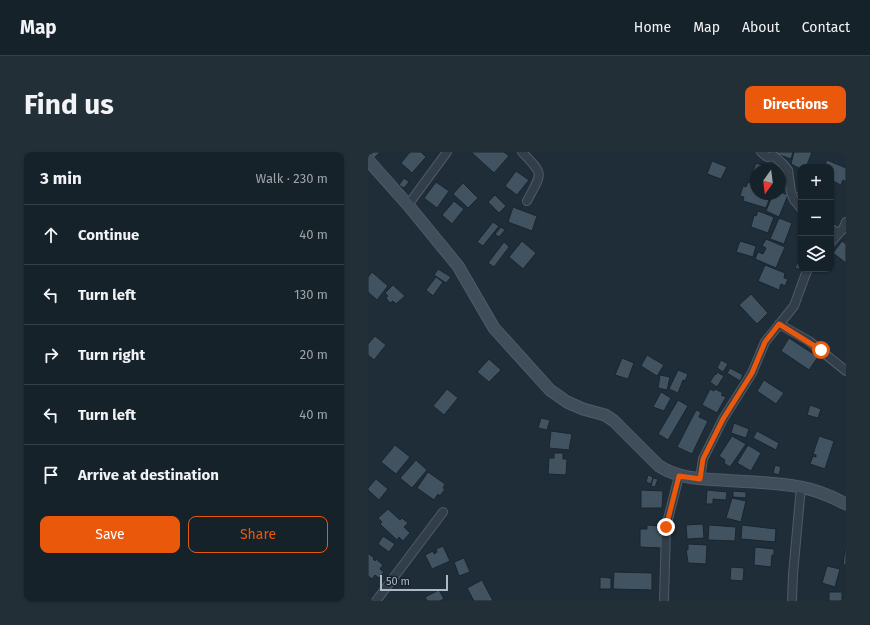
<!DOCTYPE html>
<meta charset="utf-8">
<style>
:root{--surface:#16222a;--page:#232f36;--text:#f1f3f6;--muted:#9ea4a8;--line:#353f47;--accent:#ea580c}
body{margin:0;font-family:"Fira Sans",sans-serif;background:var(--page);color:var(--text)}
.controls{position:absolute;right:12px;top:12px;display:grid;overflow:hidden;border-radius:8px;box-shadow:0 1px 3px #0004}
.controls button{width:36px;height:36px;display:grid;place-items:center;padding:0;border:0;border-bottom:1px solid var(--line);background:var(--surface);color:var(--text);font:20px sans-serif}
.compass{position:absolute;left:382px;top:12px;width:36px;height:36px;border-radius:50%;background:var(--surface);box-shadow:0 1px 3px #0004;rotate:194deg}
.scale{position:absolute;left:12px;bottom:10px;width:68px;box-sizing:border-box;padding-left:4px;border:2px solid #acb9c6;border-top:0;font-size:11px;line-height:14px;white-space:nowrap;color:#acb9c6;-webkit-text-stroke:3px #18232d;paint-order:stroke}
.stop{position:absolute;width:12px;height:12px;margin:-9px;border:3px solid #ea580c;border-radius:50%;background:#fff}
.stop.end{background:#ea580c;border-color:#fff;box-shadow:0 1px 4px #0008}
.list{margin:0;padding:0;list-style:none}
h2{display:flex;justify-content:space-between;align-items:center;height:52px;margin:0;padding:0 16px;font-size:17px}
h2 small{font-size:13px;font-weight:400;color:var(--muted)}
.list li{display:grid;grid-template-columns:26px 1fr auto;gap:12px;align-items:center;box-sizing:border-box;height:60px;padding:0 16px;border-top:1px solid var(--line)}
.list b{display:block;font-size:15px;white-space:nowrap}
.list em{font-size:13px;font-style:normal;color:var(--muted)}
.actions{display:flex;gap:8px;padding:12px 16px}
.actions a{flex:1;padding:9px 0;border:1px solid var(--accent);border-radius:8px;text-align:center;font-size:14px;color:var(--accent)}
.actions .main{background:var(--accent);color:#fff}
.icon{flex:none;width:22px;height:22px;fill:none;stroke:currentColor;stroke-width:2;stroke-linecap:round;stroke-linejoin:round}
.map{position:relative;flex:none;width:478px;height:449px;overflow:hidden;border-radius:8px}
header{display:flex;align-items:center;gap:24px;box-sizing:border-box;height:56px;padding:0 20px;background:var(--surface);border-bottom:1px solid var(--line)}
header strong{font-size:19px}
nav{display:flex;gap:22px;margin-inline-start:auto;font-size:14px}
.intro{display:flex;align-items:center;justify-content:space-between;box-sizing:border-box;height:96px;padding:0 24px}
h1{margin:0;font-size:28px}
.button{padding:10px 18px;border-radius:8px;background:var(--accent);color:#fff;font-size:14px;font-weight:700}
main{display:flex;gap:24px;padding:0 24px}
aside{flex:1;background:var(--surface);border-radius:8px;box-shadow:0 1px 3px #0004}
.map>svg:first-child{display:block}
.building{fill:#415361;stroke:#1a252f}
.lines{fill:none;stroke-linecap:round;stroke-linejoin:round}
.street-casing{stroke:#4f5c67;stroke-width:10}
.secondary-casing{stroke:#4f5c67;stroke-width:13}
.street{stroke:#323e49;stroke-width:8}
.secondary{stroke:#404e5c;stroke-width:11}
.route{stroke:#ea580c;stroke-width:5}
</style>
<header>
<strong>Map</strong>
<nav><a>Home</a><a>Map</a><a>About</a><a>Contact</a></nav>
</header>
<div class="intro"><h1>Find us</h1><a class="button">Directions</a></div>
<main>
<aside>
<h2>3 min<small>Walk · 230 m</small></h2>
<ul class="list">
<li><svg class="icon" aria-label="ahead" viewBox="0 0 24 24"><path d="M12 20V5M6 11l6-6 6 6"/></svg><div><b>Continue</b></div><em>40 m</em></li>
<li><svg class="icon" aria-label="left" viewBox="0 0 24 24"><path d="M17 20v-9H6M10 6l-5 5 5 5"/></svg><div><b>Turn left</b></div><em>130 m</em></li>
<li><svg class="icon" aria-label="right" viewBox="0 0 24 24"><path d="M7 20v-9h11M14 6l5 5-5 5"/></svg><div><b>Turn right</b></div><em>20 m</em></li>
<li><svg class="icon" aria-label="left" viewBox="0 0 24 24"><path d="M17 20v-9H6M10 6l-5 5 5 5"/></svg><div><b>Turn left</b></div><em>40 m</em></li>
<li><svg class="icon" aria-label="arrive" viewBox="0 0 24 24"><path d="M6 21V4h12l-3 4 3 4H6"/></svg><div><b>Arrive at destination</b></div></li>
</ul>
<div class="actions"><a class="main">Save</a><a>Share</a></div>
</aside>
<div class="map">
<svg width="478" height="449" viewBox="0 0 478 449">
<rect width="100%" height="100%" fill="#1e2d38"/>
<path class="building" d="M5,0H12L6,6L3,2Z
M42,0H53L58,5L44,21L33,11Z
M103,0H136L141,4L126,21Z
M403,0H425L423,7Z
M426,0H444L438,15H433V17L423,12Z
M459,8L478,16V30L475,28L473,33L463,28V15H456Z
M344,9L359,15L353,27L339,22Z
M388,11L408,18H388V26L383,24Z
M148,19L161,28L149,43L137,34Z
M36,26L41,30L36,36L31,33Z
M68,30L81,39L69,56L56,46Z
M380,30L388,33V42H403L398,56L375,49L376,45L372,44L375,34L378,35Z
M95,31L110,46L100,56L85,42Z
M433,33V44L428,41Z
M412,40L420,43L411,65L398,59L405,42H412Z
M127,43L138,54L131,61L120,50Z
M86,49L96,57L84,72L74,63Z
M145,55L169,64L164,79L140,70Z
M390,59L406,65L400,81L383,75L386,63L388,64Z
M411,66L424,71L416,92L402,87Z
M125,70L131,74L115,94L109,90Z
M133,75L137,78L131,85L127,82Z
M398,87L417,95L408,116L387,107L390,100L395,102L398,96L394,94Z
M154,89L168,101L155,117L141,105Z
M372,89L388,94L385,105L368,100Z
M474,89L478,92V111L465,101Z
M136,90L141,95L126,115L120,111Z
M433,102V117H434V118L427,116Z
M397,113L417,121L416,126L420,127L417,134L413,132L411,138L390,129Z
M70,117L83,125L78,131L66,123Z
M4,120L20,134L9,148L0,140V125Z
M68,125L75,130L65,144L58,138Z
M25,133L37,144L28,152L25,149L22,151L18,146L20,144L17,141Z
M383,142L400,161L389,172L371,153Z
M7,184L18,193L6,208L0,203V192Z
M421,186L450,205L441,218L413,199Z
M279,203L296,213L289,224L273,214Z
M254,206L266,211L260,227L247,223Z
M121,207L133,218L121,230L109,220Z
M353,208L360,212L355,220L349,216Z
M362,216L375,223L372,229L359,221Z
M310,218L320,222L317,229L315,228L310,241L301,237Z
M349,220L356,224L349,235L342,230L347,222L348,223Z
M292,223L302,225L299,238L290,236Z
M396,228L416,241L408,252L389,239Z
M79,237L90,246L76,263L65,254Z
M342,237L346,239L347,237L355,241L353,243L358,245L349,261L334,253Z
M293,240L303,246L296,259L285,255Z
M310,248L320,254L300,288L290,282Z
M442,253L453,257L450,266L439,263Z
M328,258L333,260L331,265L340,269L324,302L309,295Z
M173,266L182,268L179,278L170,276Z
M366,271L381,277L378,286L363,281Z
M183,279L204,282L201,298L181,296Z
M389,279L411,291L408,298L385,286Z
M364,284L378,292L362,315L356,311L357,308L351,304Z
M451,284L466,289L457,317L442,312L445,304L448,305V303L445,302Z
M27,293L42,305L28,322L13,310Z
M380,293L393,301L383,319L369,311Z
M186,301H195V307H199L198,323L180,322L181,306H186Z
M48,308L59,318L44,336L32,326Z
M407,313L413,315L411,323L405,321Z
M60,320L77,332L75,336L77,337L72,344L70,342L66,348L49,336Z
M280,323L285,325L283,332L278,330Z
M285,326L290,327L287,335L283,334Z
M8,327L20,337L11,348L0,338V336Z
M273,338L295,339L294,356H273Z
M339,338L359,340L358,348L345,347V352H338Z
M365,339L378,340V346L365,345Z
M364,346L378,349L373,370L358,366Z
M20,357L32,368L34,366L40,371L36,375L42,381L35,389L31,385L29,388L12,372L14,370L10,366Z
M335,372L336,386L319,387L318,373Z
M279,373L291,374V377H295L294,396L272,395V377H279Z
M341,373L368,375L367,389L340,388Z
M374,373L408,377L407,390L373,387Z
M15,384L27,392L21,400L10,392Z
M320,392L339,393L338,412L320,411L318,397L320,398Z
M75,394L82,409L64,417L57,403L65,399L66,402L69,400L68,397Z
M387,395L406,397V403H404L403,415L386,413Z
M477,396H478V413H475Z
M0,401L6,406L5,407L7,409L8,407L15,413L12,417L16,420L11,426L7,423L4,427L0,424Z
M96,406L102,420L91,424L86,410Z
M459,414L472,417L467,435L454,431Z
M363,415L376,416L375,429L362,428Z
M246,420L284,421V438L245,437Z
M232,425L243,426V437H232Z
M114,428L125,449H106L99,436Z
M71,438L76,447L72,449H59L57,445Z
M461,440H474V449H461Z"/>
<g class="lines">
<defs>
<path id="street" d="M154,0C177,24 174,20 159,49
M393,0L399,5L406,4L415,12L420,18L423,40L426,48L433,56
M40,53L79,0
M463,77L471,81
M463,90L475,77L478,70
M411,172L441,189L478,219
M332,327L335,307L355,267L384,221L397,190L426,154L437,124L440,117
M8,449L75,360
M296,449L298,375L311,324
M424,449L425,422L433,335"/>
<path id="secondary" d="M0,8L40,53L90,114L126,176L182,238L199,250L215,257L237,263L246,269L291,314C310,326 331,327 353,328C379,330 407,330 432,335C449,338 463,344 478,352"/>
</defs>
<use href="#street" class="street-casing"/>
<use href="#secondary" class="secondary-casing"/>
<use href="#street" class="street"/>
<use href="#secondary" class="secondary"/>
</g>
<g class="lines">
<path class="route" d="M298,375L311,324L332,327L335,307L355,267L384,221L397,190L411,172L453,198"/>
</g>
</svg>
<div class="controls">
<button>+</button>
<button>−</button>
<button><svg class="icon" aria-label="layers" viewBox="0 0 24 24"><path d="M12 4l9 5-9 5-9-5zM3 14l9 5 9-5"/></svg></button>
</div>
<svg class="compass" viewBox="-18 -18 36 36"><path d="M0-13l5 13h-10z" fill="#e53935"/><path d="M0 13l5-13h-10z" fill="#9ea4a8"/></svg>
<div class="scale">50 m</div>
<div class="stop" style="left:453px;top:198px"></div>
<div class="stop end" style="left:298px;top:375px"></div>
</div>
</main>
